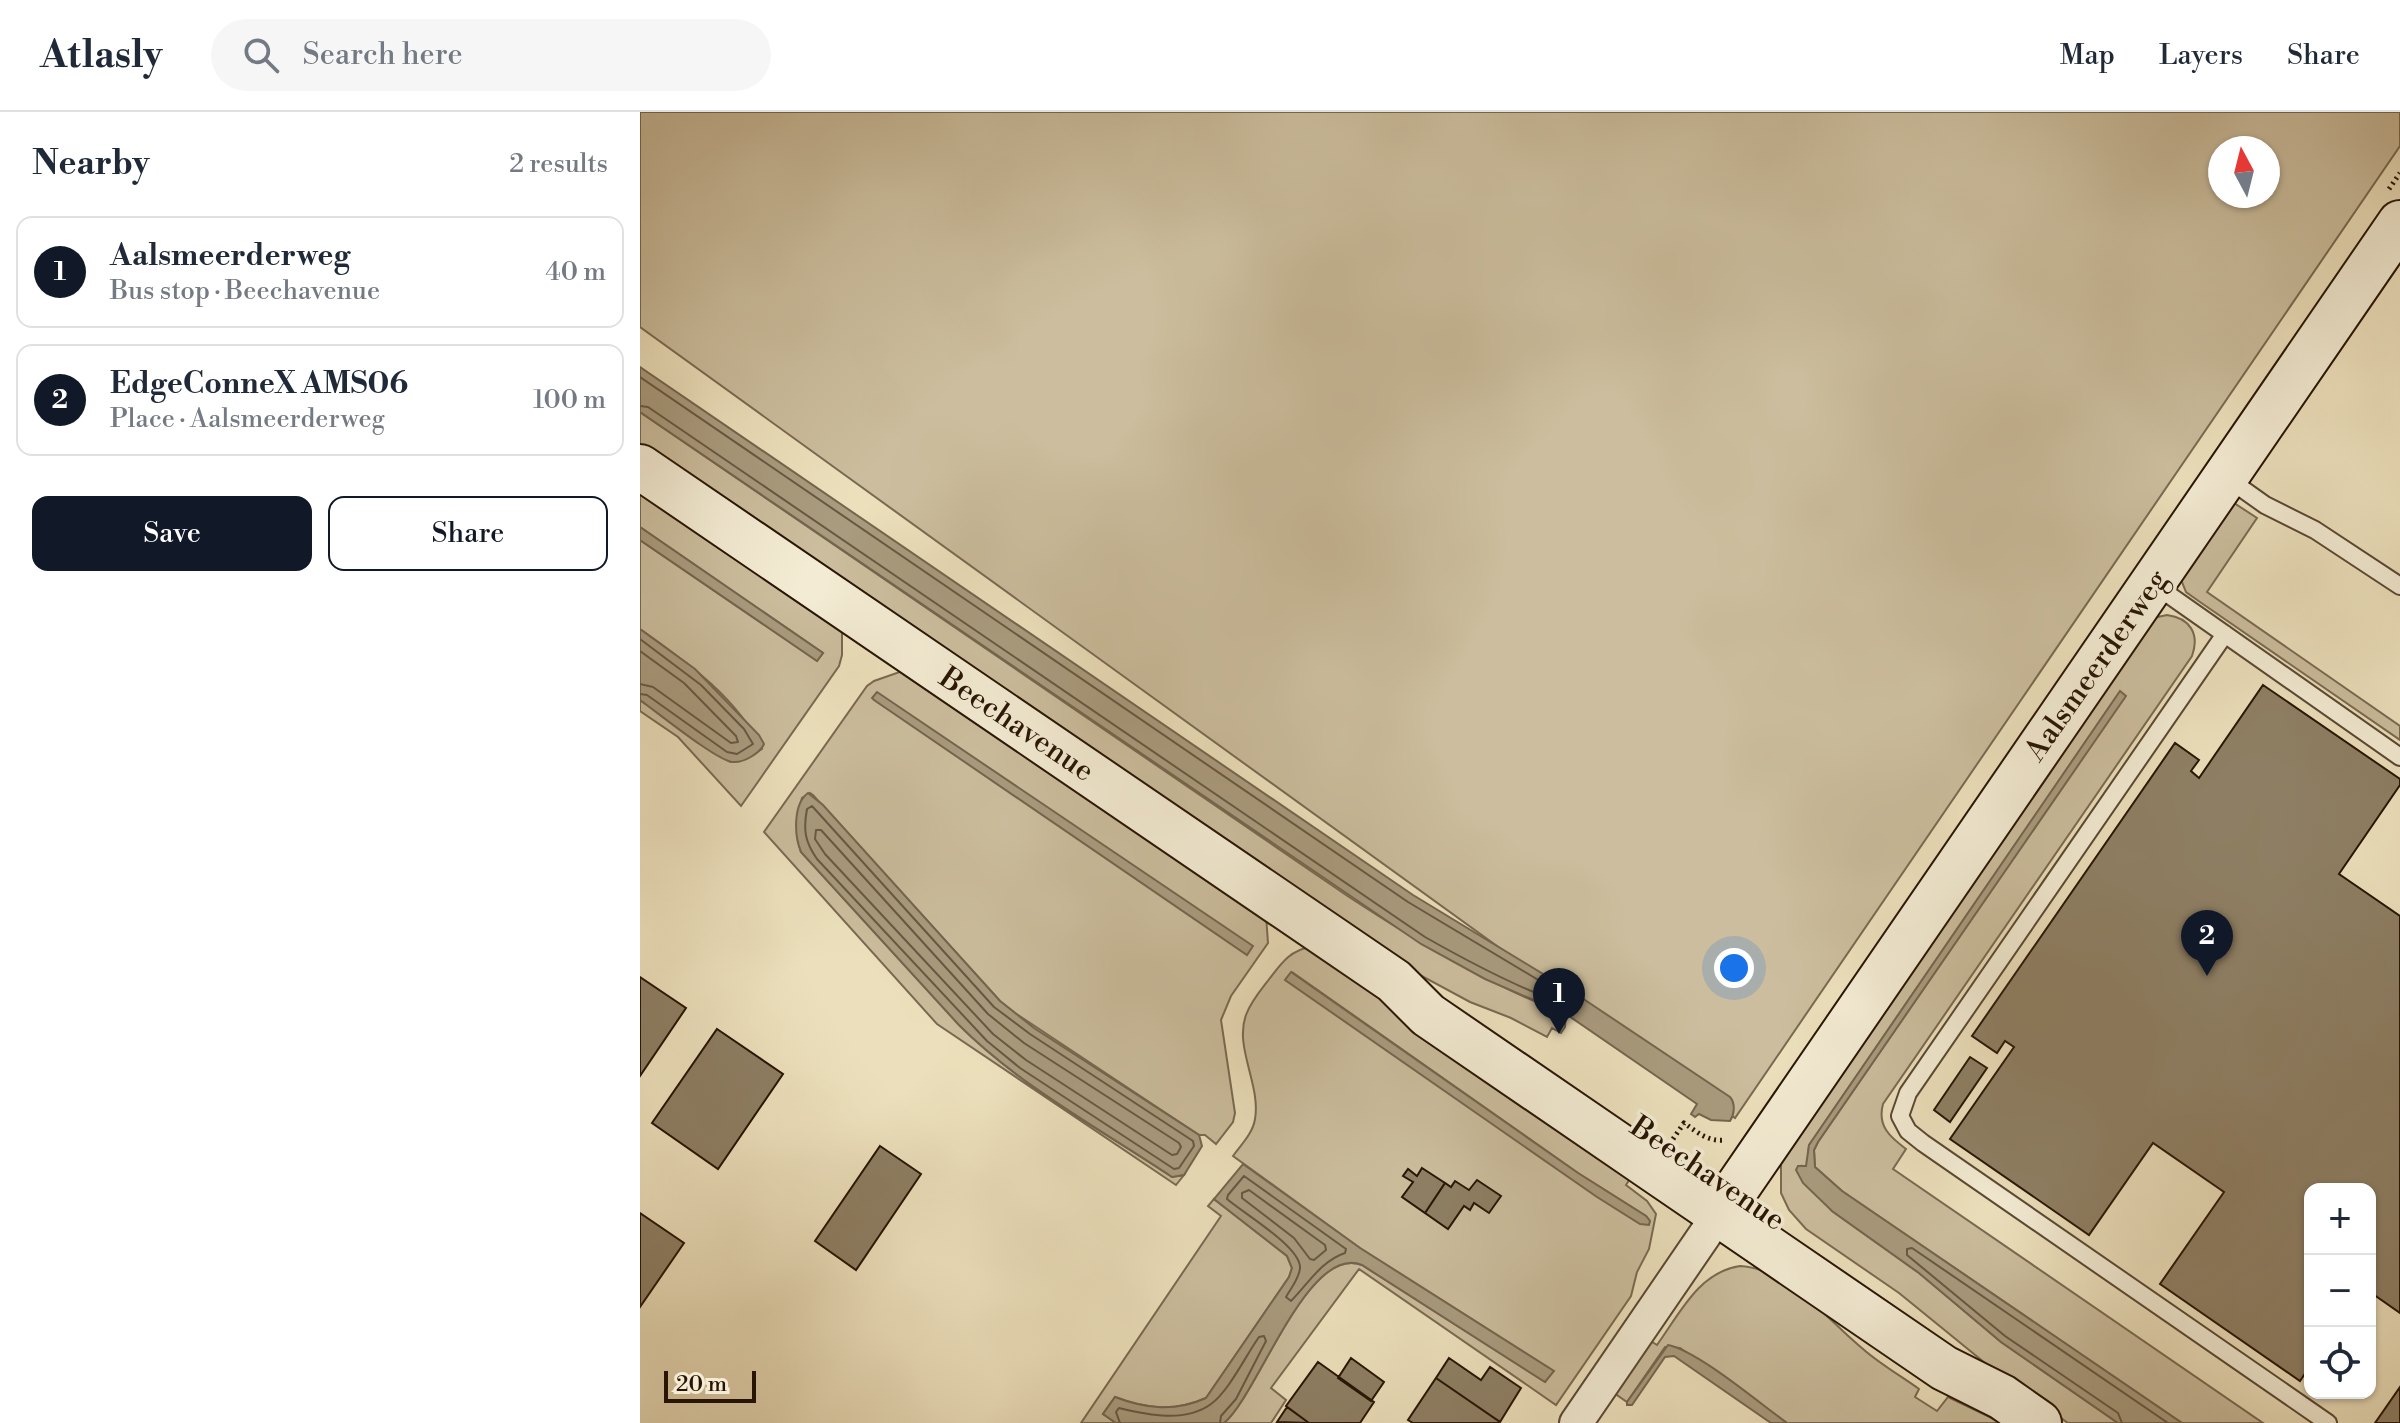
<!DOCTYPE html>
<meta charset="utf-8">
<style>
:root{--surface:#fff;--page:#f6f6f7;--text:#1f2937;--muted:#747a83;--line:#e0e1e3;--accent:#111827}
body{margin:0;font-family:"Libre Bodoni",serif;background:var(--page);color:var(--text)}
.controls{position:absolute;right:24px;bottom:24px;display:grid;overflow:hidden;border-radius:16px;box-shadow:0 2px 6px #0004}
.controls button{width:72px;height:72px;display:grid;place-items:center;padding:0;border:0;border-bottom:2px solid var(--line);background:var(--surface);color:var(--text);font:40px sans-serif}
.compass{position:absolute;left:1568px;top:24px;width:72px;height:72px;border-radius:50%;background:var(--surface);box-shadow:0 2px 6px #0004;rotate:353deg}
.scale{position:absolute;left:24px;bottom:20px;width:92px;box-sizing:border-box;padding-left:8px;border:4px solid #281505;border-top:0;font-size:22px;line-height:28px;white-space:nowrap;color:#281505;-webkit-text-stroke:6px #f3ebd3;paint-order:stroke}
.you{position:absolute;left:1094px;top:856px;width:28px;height:28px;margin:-20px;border:6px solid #fff;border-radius:50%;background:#1a73e8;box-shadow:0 0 0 12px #1a73e833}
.badge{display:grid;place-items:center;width:52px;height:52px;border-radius:50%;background:var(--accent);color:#fff;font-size:26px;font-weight:700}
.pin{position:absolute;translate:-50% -66px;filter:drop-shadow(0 2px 4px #0008)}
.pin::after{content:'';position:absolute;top:42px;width:28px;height:24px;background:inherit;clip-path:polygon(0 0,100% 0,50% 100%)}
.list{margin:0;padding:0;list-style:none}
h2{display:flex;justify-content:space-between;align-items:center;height:104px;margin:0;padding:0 32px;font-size:34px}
h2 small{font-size:26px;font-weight:400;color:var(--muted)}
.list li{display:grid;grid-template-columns:52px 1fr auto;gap:24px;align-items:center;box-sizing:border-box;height:112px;margin:0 16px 16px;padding:0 16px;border:2px solid var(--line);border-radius:16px}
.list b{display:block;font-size:30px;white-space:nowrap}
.list p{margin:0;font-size:26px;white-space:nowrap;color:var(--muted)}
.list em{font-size:26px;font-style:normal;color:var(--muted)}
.actions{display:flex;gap:16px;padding:24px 32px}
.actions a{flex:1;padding:18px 0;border:2px solid var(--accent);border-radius:16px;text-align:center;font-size:28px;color:var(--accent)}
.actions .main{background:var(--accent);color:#fff}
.icon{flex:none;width:44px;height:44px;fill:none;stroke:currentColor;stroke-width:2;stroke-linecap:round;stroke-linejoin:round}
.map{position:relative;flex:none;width:1760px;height:1311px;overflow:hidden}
header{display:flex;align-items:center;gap:48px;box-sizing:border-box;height:112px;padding:0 40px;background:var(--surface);border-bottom:2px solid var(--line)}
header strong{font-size:38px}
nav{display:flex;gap:44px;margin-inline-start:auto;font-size:28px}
.search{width:560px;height:72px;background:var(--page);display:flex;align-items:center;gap:20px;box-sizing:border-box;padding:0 28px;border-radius:44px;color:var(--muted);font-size:30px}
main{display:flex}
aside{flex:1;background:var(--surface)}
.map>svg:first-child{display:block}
.green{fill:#cbbd9d;stroke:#7a6951;stroke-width:2;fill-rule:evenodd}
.water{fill:#a99b7e;stroke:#75654e;stroke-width:2}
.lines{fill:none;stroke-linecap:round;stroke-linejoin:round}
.shore{stroke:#685842;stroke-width:2}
.building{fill:#8e7f64;stroke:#281505;stroke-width:2}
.lane-casing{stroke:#594833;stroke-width:20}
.street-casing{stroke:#594833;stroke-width:36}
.secondary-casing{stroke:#281505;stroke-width:48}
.path{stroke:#281505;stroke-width:5;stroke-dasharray:2 4;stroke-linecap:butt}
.lane{stroke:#f3ebd3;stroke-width:16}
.street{stroke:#f3ebd3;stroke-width:32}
.secondary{stroke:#f3ebd3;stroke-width:44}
.labels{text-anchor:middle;stroke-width:7;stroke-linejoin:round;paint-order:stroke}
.street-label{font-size:30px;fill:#281505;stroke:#f3ebd3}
</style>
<header>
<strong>Atlasly</strong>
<div class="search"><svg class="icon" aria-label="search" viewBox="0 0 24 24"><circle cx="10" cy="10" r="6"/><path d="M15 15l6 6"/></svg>Search here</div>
<nav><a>Map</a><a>Layers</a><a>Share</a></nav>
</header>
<main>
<aside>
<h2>Nearby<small>2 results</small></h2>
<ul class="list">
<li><span class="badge">1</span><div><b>Aalsmeerderweg</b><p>Bus stop · Beechavenue</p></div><em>40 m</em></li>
<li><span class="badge">2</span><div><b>EdgeConneX AMS06</b><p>Place · Aalsmeerderweg</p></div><em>100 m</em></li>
</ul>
<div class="actions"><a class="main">Save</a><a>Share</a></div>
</aside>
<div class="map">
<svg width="1760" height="1311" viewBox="0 0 1760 1311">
<rect width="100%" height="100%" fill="#ece0bc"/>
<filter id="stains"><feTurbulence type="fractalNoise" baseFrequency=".0025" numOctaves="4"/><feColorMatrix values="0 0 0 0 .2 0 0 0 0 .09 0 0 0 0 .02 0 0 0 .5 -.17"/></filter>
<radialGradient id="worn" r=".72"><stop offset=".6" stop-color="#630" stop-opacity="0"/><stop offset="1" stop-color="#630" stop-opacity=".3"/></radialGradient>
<path class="green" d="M0,0H1760V34L1095,1006L0,215ZM1580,36H1628V84H1580Z
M0,300L709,785C778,830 848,873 926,902L925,915L921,921L912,916L907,925L871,906L830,890L752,848L0,335Z
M0,375L202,513V543L199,554L101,694L38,625L0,599V588L90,650L108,646L122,637C96,584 46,550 0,517V428L177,549L183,541L0,415Z
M1588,387L1617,406L1567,480L1760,614V628L1560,490L1546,480L1540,465Z
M1527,503C1550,506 1560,522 1552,544L1243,992C1237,1014 1250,1025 1266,1037L1253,1057L1623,1311H1542L1202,1079L1175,1055L1174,1038L1178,1030L1485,584L1480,580L1169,1033L1167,1055L1163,1054L1192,1099L1279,1161L1361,1230L1478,1311H1428L1361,1264L1259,1181L1166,1117L1149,1098L1141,1081V1047L1513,506Z
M268,557L626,803L628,831L591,884L581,908L595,1001L593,1010L576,1032L565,1023H559L375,901L360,889L173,683L170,681L162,686C156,705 155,721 161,740L319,913C380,974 460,1017 532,1065L544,1063L536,1073L297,912L124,720L227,574L234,569Z
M672,834L997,1056L986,1073L1007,1089L1016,1102L1009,1137L997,1160L991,1184L916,1293L719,1157L631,1276L646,1288L631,1311H584C618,1283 668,1131 722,1153L905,1270L913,1259L720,1136L593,1044C601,1033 613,1021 615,1007C621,973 594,935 606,903C611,889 621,878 630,866C643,849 650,839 672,834ZM652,860L938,1061L1006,1104L1010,1109L646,867Z
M574,1087L647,1144L652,1156L649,1165L566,1286C535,1300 506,1297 475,1285L463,1302L476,1311H441L581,1104L568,1094Z
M1100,1154C1150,1157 1187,1208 1223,1237C1240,1252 1261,1264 1279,1277L1275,1285L1297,1299L1308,1285L1362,1311H1147L1040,1236L1025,1235L987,1290L974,1281L1009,1228L1017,1233C1040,1201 1059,1160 1100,1154Z"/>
<path class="water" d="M0,255L773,783L936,882L1090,985C1096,992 1094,1003 1090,1009L1071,1008L1059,1002L1055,1005L1051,1002L1057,992L926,902L845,867L781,832L0,300Z
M0,415L183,541L177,549L0,428Z
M0,517L55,557L119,623L124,632C120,641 104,651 93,650C77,649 17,600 0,588Z
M1480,579L1486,584L1178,1030L1174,1038L1175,1055L1202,1079L1542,1311H1478L1361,1230L1279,1161L1192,1099L1163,1071L1156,1058L1158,1054H1166L1169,1033Z
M237,580L613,834L607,843L234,588L232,586Z
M168,681L183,693L360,889L394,916L559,1023L562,1034L544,1063L532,1065C460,1017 380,974 319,913L161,740C154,723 153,692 168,681Z
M651,860L938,1061L1006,1104L1010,1109L1009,1113L1000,1112L957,1085L645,868Z
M603,1052L720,1136L914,1259L905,1270L722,1153C668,1131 618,1283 584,1311H476L463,1302L475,1285C506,1297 535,1300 566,1286L649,1165L652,1156L647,1144L574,1087Z
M1028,1233C1058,1239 1119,1291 1147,1311H1131L1034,1244L1025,1245L992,1293H987V1290Z"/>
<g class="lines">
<path class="shore" d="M0,265L768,790L925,884L926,890L921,891C874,874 829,850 785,825L8,295L0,294
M0,527L61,573L104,617L113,632L97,642L87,640L7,583L0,582
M0,539L44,571L96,624L98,630L91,631L13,575L0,572
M172,694L354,895L390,922L553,1029L554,1034L539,1056L534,1057L380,956L347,929L177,747C165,730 163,718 167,697Z
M176,718H181L348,902L384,931L539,1031L541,1035L537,1042L532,1043L386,948L353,922L185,742L175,727Z
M604,1064L706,1137L705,1141C681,1149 668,1172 651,1189L646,1185C651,1176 659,1167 660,1156C661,1135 603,1101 587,1087L588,1083Z
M609,1078L685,1133L686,1138L674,1148L670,1147L654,1126L602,1086V1081Z
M480,1311L476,1300L479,1296C508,1303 545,1311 571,1292C589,1279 606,1243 619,1225L624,1224L626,1229L596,1287L581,1304L580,1311
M1482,1311L1478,1301L1365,1224L1267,1143V1137L1272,1136L1528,1311"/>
</g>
<path class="building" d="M1623,573L1760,667V673L1699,762L1760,804V1201L1730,1180V1077H1670V1254L1660,1269L1520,1172L1584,1080L1513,1031L1449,1123L1310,1027L1374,935L1365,929L1357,941L1332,924L1535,631L1559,648L1551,659L1559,666Z
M0,865L46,896L0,964Z
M77,917L143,962L78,1057L12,1011Z
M1330,945L1347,956L1310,1010L1294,998Z
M240,1034L281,1062L216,1158L175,1129Z
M782,1056L805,1071L785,1101L762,1085L773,1070L763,1064L768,1057L777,1064Z
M837,1068L861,1084L849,1101L834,1091L830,1098L824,1094L808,1117L785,1101L805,1071L811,1075L815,1069L829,1078Z
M0,1101L44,1131L0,1195Z
M711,1246L744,1270L731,1289L698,1266Z
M809,1246L841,1268L850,1255L881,1276L860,1310L796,1266Z
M678,1250L734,1290L720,1311H669L646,1294Z
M796,1266L860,1310L859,1311H773L768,1308Z
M1760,1275V1311H1735Z
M647,1295L669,1311L637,1310Z"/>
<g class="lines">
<defs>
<path id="lane" d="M1587,366L1625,393L1675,418L1760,474
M1512,471L1760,645
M1585,522L1268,981L1260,1004L1268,1019L1283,1031L1688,1311"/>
<path id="street" d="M936,1311L1079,1102"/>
<path id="secondary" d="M0,355L754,869L788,903L1013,1057L1304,1256L1362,1285L1399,1311
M1079,1102L1760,111"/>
</defs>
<use href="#lane" class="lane-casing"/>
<use href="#street" class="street-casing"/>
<use href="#secondary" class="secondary-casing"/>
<path class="path" d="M1749,77L1760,61
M1033,1027L1044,1011C1057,1020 1068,1030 1085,1028"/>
<use href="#lane" class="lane"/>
<use href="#street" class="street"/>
<use href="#secondary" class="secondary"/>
</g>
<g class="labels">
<g class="street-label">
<text transform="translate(1456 553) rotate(-55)" y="10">Aalsmeerderweg</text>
<text transform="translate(377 612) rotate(34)" y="10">Beechavenue</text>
<text transform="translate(1068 1061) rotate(34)" y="10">Beechavenue</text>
</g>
</g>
<rect width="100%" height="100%" filter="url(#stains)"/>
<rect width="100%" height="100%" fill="url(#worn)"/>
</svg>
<div class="controls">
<button>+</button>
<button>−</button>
<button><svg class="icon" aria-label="locate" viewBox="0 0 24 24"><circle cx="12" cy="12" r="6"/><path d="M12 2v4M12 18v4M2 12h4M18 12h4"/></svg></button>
</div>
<svg class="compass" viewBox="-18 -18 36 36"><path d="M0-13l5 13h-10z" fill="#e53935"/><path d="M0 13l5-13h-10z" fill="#747a83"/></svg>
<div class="scale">20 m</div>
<div class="you"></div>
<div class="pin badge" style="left:919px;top:922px">1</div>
<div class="pin badge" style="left:1567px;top:864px">2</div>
</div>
</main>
